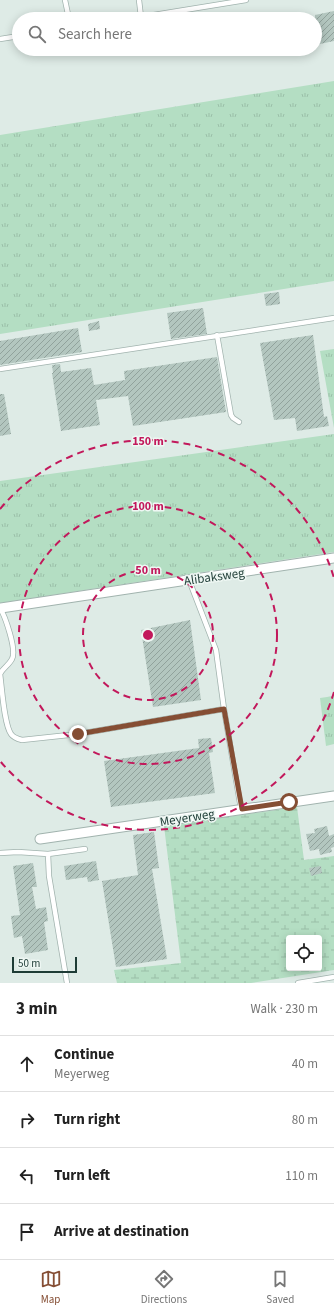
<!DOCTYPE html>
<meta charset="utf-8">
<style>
:root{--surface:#fff;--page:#f6f6f6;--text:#222;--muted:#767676;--line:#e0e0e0;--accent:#854e34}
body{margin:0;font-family:"Source Sans 3",sans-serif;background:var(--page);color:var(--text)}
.controls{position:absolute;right:12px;bottom:12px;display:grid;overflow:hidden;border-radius:4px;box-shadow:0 2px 10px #0003}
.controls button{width:36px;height:36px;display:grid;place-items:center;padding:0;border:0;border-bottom:1px solid var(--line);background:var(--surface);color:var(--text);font:20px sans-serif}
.scale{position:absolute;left:12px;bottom:10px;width:65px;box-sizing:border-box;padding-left:4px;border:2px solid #1e3c36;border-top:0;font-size:11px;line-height:14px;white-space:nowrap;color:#1e3c36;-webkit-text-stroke:3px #eef7f3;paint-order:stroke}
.stop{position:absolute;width:12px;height:12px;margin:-9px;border:3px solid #854e34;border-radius:50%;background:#fff}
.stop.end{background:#854e34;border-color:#fff;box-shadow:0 1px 4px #0008}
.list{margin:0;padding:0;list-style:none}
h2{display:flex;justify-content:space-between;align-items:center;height:52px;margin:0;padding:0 16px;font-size:17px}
h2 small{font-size:13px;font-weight:400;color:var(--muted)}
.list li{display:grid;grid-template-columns:26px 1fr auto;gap:12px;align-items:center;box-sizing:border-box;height:56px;padding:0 16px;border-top:1px solid var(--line)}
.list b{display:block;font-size:15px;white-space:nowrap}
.list p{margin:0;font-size:13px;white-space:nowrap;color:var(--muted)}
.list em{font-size:13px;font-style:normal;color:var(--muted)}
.icon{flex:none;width:22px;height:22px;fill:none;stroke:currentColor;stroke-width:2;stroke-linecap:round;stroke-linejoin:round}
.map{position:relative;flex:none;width:334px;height:983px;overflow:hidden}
.search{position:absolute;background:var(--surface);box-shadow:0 2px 10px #0003;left:12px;right:12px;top:12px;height:44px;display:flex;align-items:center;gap:10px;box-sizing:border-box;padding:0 14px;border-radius:22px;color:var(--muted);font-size:15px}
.sheet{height:276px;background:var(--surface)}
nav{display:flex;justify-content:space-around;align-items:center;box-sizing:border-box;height:56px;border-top:1px solid var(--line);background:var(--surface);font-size:11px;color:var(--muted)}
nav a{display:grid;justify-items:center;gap:2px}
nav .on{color:var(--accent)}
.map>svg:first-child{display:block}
.grass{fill:url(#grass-tufts)}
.wetland{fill:url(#wetland-marsh);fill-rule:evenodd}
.building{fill:url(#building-hatch)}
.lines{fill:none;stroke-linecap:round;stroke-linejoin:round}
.lane-casing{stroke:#a1b3ae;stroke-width:6}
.street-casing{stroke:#a1b3ae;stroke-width:11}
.lane{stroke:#fff;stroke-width:4.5}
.street{stroke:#fff;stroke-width:9}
.route{stroke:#854e34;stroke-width:5}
.ring{fill:none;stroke:#c2185b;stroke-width:2;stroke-dasharray:7 5}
.labels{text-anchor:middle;stroke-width:3;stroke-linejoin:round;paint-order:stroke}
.street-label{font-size:13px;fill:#1e3c36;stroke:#eef7f3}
.centre{fill:#c2185b;stroke:#eef7f3;stroke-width:2}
.ring-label{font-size:12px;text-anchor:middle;font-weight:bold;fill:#c2185b;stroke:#eef7f3;stroke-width:3;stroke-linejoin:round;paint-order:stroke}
</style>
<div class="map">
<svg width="334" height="983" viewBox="0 0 334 983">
<defs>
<pattern id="grass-tufts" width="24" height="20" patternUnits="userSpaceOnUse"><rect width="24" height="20" fill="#b4dec3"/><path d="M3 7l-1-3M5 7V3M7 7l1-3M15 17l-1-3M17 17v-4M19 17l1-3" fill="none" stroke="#9abfa8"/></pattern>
<pattern id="wetland-marsh" width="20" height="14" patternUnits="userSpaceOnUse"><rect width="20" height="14" fill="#b4dec3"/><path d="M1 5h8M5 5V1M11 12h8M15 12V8" fill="none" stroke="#9abfa8"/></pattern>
<pattern id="building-hatch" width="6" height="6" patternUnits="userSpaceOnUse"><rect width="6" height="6" fill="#b3c6bf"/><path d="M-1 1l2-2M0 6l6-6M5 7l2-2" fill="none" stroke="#91a29c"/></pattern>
</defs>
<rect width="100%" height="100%" fill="#deebe6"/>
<path class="grass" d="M334,81V281L0,334V135Z
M334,349V428L320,351Z
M334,434V552L0,603V481Z
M334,696V744L326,746L320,698Z"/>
<path class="wetland" d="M297,807L304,860L334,856V970L251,983H117L114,970L181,963L164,826ZM289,938H319V968H289Z"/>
<path class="building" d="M334,11V41L315,45V15Z
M279,292L280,304L266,306L264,294Z
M203,308L207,334L171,339L167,313Z
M99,321L100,329L89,331L88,324Z
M78,328L82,352L0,365V341Z
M313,335L324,417L327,416L329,426L297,431L295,418L274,420L260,343Z
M217,357L226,412L133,426L128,396L96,400L100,425L61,431L52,373H53L52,365L60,364L61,372L91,368L94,385L125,380L124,371Z
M0,394H4L11,434L0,436Z
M190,620L201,700L153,707L141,630Z
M211,738L213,752L209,753L215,793L111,807L104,761L199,748L198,739Z
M327,826L329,836L334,834V847L331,848L332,852L320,855L319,849L310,851L306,834L315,833L314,829Z
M154,832L159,868L152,869L167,959L116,967L102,881L138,875L133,835Z
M96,861L99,880L88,882L87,877L66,880L64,866Z
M33,863L37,887H32L36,909L46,907L48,921L44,922L48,950L25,954L22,936L14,938L11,916L20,915L13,866Z
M321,866L322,873L311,876L309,868Z"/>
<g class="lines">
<defs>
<path id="lane" d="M65,0L69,19
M139,0L141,17
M129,19L246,0
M0,39L19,36
M217,335L231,415L233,418L239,422
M0,369L334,318
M189,580L216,650L224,709L241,809
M0,608C5,616 17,650 12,659C9,665 3,668 0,674C2,688 4,724 11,734C13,737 18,739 22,740L78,734L224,709
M0,853L18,852L48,854
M67,983L49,876L48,854L85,849
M298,983L334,977"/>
<path id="street" d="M1,608L334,558
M40,839L334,796"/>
</defs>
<use href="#lane" class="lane-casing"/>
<use href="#street" class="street-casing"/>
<use href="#lane" class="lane"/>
<use href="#street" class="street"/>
</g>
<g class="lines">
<path class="route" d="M78,734L224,709L242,809L289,802"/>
</g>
<g class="ring">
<circle cx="148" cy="635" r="65"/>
<circle cx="148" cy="635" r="129"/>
<path d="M334 692A194 194 0 0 1 0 761M0 509A194 194 0 0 1 334 578"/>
</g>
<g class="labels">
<g class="street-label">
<text transform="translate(214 576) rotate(-8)" y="5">Alibaksweg</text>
<text transform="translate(187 817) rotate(-9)" y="5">Meyerweg</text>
</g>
</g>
<circle cx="148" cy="635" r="6" class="centre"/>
<g class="ring-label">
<text x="148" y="445">150 m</text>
<text x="148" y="510">100 m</text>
<text x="148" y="574">50 m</text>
</g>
</svg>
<div class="controls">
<button><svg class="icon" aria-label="locate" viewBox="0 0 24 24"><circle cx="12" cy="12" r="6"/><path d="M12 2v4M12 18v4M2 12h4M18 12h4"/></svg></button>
</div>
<div class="scale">50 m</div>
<div class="stop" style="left:289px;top:802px"></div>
<div class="stop end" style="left:78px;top:734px"></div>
<div class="search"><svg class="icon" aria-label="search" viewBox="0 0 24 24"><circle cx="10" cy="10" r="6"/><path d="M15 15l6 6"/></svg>Search here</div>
</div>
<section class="sheet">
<h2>3 min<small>Walk · 230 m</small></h2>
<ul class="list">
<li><svg class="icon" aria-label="ahead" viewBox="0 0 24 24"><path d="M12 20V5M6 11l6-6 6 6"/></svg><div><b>Continue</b><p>Meyerweg</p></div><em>40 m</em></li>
<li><svg class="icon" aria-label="right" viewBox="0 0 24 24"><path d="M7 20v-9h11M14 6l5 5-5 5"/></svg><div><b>Turn right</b></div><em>80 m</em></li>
<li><svg class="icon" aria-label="left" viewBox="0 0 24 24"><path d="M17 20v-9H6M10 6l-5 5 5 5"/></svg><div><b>Turn left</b></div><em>110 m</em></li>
<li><svg class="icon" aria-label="arrive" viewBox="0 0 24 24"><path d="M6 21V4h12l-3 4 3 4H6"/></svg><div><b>Arrive at destination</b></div></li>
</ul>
</section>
<nav>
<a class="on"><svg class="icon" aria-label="map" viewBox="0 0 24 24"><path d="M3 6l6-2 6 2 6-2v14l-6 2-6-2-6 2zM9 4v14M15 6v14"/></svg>Map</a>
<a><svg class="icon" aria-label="directions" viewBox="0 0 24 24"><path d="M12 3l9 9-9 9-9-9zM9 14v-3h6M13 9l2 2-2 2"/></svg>Directions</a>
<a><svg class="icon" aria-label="saved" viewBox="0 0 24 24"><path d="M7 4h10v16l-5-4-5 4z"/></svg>Saved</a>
</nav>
